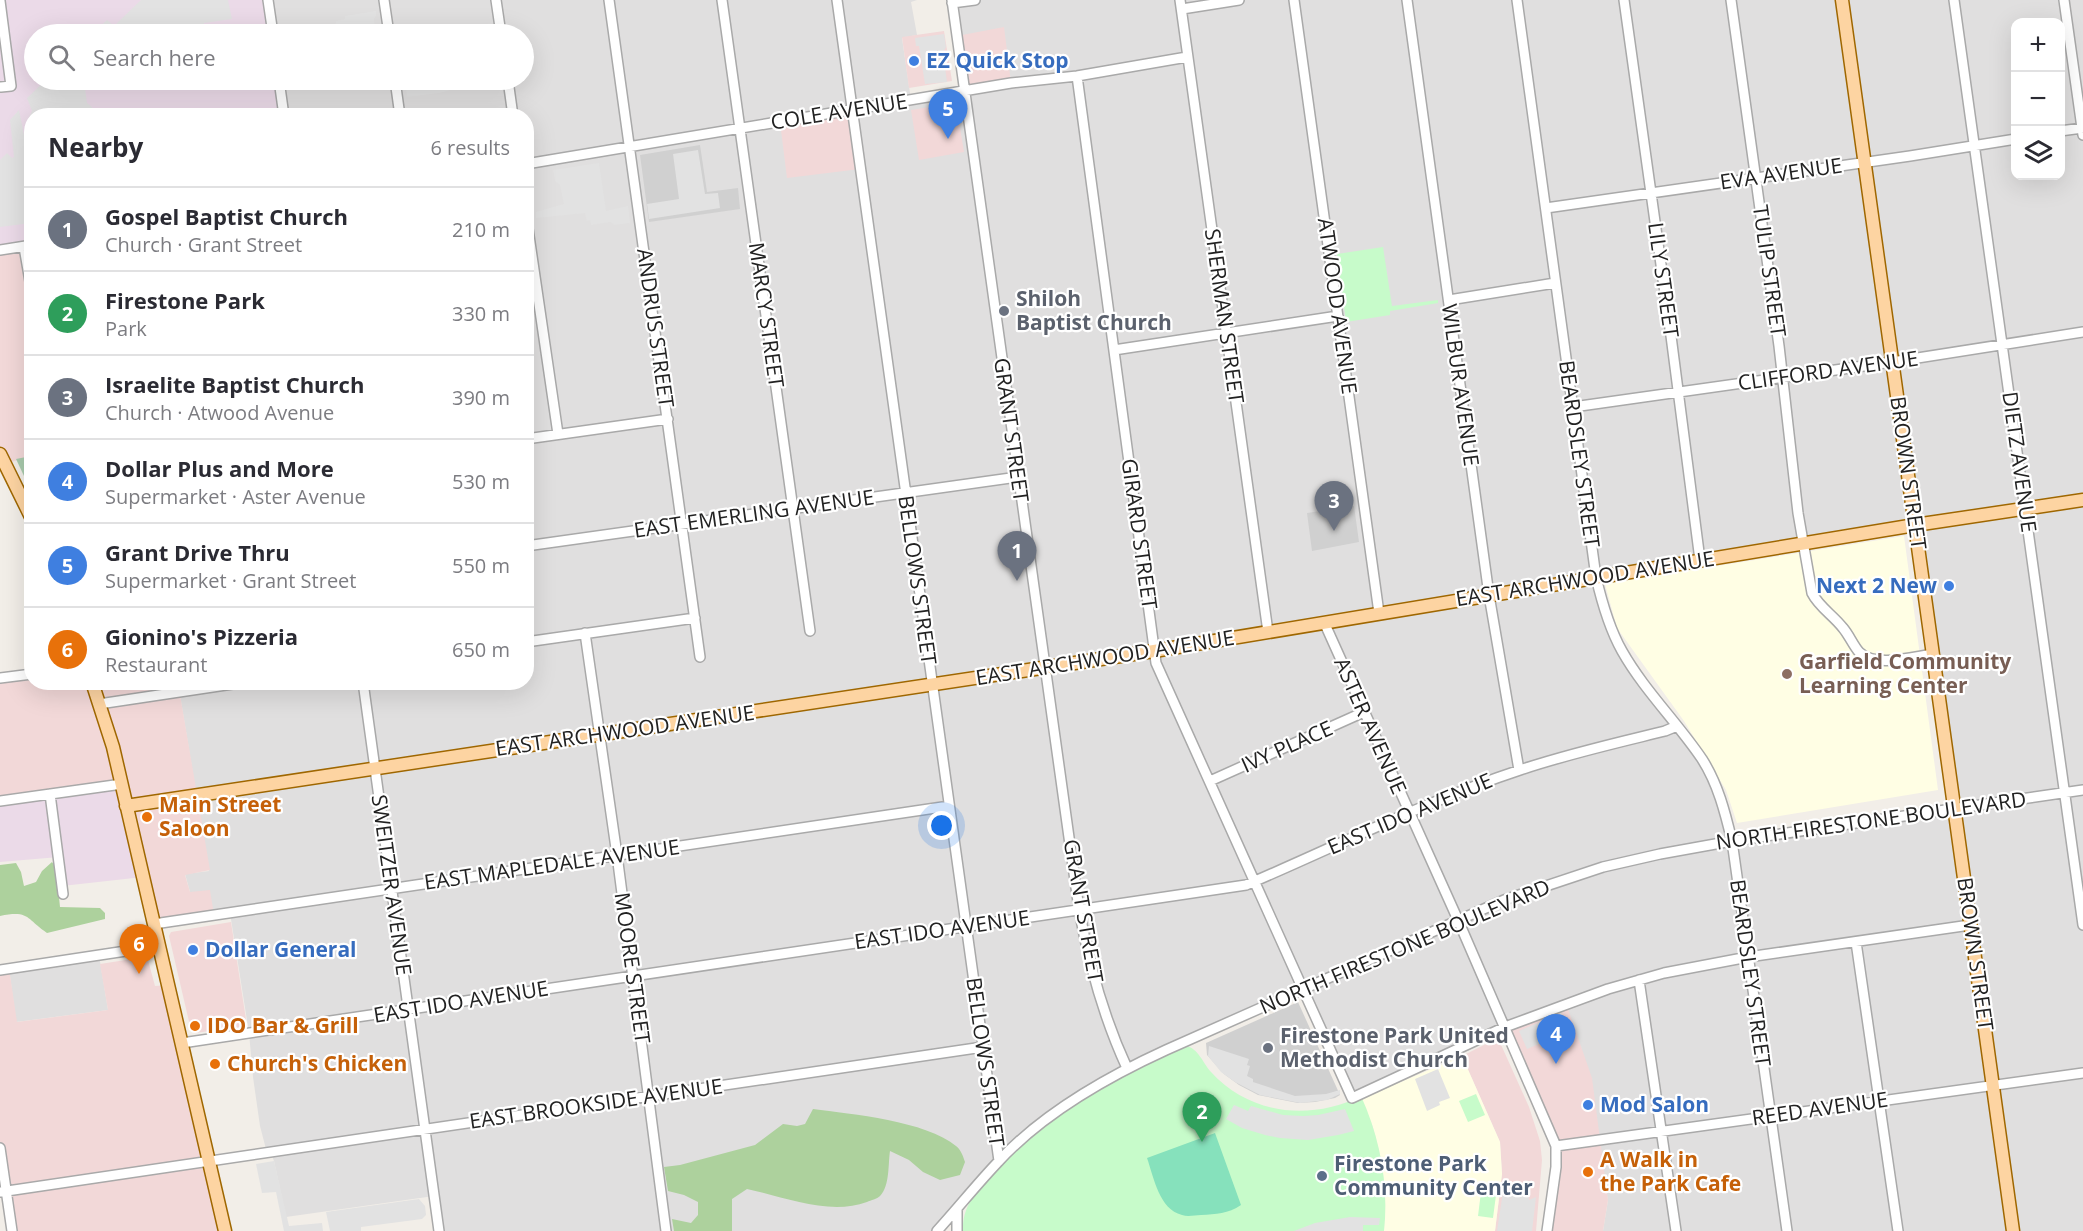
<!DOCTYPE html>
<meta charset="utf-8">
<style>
:root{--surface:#fff;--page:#f2f2f3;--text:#2b2b33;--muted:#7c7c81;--line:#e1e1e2;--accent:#ea580c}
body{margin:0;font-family:"Open Sans",sans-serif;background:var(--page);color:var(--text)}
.controls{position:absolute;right:18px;top:18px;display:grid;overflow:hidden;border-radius:12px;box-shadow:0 6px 24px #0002}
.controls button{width:54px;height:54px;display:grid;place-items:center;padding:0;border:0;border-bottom:2px solid var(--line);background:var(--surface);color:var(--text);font:30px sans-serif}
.you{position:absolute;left:942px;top:826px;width:21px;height:21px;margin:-15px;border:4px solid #fff;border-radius:50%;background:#1a73e8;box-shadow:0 0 0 9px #1a73e833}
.badge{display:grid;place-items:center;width:39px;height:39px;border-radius:50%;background:var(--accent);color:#fff;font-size:20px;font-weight:700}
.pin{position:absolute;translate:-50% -50px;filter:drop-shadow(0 2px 3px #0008)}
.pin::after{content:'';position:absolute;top:32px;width:21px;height:18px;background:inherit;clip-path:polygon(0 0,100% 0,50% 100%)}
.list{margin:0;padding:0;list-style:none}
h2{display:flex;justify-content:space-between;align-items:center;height:78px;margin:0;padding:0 24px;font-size:26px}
h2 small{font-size:20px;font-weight:400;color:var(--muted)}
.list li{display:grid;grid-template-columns:39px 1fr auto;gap:18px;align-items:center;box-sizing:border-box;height:84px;padding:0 24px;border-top:2px solid var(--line)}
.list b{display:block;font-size:22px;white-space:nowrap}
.list p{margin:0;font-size:20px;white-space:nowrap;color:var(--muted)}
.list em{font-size:20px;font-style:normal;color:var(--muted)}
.icon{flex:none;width:33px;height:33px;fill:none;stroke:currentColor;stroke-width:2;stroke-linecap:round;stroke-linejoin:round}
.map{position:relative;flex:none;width:2083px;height:1231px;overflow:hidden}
.search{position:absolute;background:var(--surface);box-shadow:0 6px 24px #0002;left:24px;top:24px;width:510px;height:66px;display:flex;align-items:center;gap:15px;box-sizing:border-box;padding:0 21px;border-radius:33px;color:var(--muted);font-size:22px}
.panel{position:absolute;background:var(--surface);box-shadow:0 6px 24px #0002;left:24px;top:108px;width:510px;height:582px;border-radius:24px}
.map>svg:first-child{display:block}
.residential{fill:#e0dfdf;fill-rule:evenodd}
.commercial{fill:#f2d8d8}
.industrial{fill:#ebdae8}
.education{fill:#fffee4}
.religious{fill:#d0d0d0}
.forest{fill:#add19d}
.cemetery{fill:#a9cbad}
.park{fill:#c7fbca}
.pitch{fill:#86e1bc}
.parking{fill:#e2e2e2}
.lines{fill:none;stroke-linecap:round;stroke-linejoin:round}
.minor-casing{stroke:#a9a9a9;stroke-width:12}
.major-casing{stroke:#9f6700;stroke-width:15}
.minor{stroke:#fff;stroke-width:9}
.major{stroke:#fdd4a2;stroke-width:12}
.shop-dot{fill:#3f7fe0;stroke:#fff;stroke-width:2}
.worship-dot{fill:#6b7280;stroke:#fff;stroke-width:2}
.education-dot{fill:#8d6e63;stroke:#fff;stroke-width:2}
.food-dot{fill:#e8710a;stroke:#fff;stroke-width:2}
.service-dot{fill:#5c6f8a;stroke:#fff;stroke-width:2}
.labels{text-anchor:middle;stroke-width:4.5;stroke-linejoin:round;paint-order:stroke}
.shop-label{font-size:21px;font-weight:bold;fill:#366cbe;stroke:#fff;text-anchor:start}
.street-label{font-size:21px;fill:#222;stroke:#fff}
.worship-label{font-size:21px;font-weight:bold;fill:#5b616d;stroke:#fff;text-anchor:start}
.education-label{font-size:21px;font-weight:bold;fill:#785e54;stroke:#fff;text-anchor:start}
.food-label{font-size:21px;font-weight:bold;fill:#c56008;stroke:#fff;text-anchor:start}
.service-label{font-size:21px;font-weight:bold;fill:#4e5e75;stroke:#fff;text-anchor:start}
</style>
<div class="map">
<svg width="2083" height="1231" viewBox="0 0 2083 1231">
<rect width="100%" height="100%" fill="#f2eee8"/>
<path class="residential" d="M268,0H917L911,2L917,35L902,38L911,100L1011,83L957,36L952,0H2083V1231H1603L1608,1200L1566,1003L1352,1098L1303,990L1127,1068L1026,1137L937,1231H439L434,1196L286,1217L274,1161L271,1153H267L260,1126L253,1077L249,1033L230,913L214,915L190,892L185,874L209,871L178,683L526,682V116L284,115L279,80H524V34H273ZM2016,22H2060V176H2016ZM1915,525L1955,808L1732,841L1702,760L1621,650L1596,578Z
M99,955L108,1010L16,1022L9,968Z"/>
<path class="commercial" d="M1004,27L1011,83L965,91L957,36Z
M944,31L952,81L909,88L902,37Z
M956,103L964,152L919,160L911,110Z
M852,109L860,169L787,178L780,122Z
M19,247L31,323V456L5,464L0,454V250Z
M31,674L32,682L178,683L210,870L185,875L190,892L210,890L214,915L154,924L126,806L0,801V678Z
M231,922L247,1026L195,1033L191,1030L169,936L171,932Z
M145,957L148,960L155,986L168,985L225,1231H12L0,1148V970L9,968L17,1022L108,1010L100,964Z
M1566,1003L1592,1078L1608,1200L1603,1231H1547L1556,1146L1505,1027Z
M1498,1038L1529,1107L1540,1141L1542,1160L1536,1231H1495L1502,1174L1500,1142L1462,1056Z"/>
<path class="industrial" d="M0,0H268L273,34H34V80H279L284,115L32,116L31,245L0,250Z
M122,784L143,877L62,886L59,857L0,862V801Z"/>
<path class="education" d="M1904,536L1938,790L1737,823L1726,790L1684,721L1617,628L1605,584Z
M1462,1056L1500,1142L1502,1174L1495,1231H1384L1385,1196L1381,1159L1373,1127L1361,1099Z"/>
<path class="religious" d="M700,145L707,192L738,188L740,209L649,222L640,155Z
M1354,506L1359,542L1312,551L1307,513Z
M1298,1002L1340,1095L1335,1098L1315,1102L1298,1103L1258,1095L1239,1085L1224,1074L1207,1055L1206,1043Z"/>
<path class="forest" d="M52,862L56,868L60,907L100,908L105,913V919L47,933C26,919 30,910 0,916V865L16,863L21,872L24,886L36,882L42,871Z
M813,1109C852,1114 926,1121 956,1146C961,1150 963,1156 965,1162L960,1175L940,1180L923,1172L909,1160L890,1151C888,1164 890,1186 880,1196C877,1199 871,1200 867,1202C829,1216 785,1197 747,1189L732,1199V1231H674L672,1219L691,1223L698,1215V1202L684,1195L668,1191L664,1167L680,1165L755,1145L783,1124L797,1126L805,1124Z"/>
<path class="cemetery" d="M31,456H32L31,491L16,459Z"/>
<path class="park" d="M1383,247L1392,306L1438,300V303L1390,311V315L1346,322L1337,254Z
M1186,1046C1198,1048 1203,1063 1211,1072C1250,1115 1311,1121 1361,1096C1380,1138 1389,1185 1384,1231H963C962,1203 980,1188 998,1169C1055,1111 1113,1079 1186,1046Z
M1476,1094L1485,1115L1468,1122L1459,1101Z
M1481,1192L1496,1195L1493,1218L1478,1216Z"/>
<path class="pitch" d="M1215,1133L1241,1205C1228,1214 1216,1214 1201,1215C1195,1215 1188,1217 1182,1215C1159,1209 1154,1178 1147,1158Z"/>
<path class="parking" d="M141,0H228L232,19L204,23V27L151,34H122L119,31L115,34H92L107,20L114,26Z
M376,11V16L374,19L376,34H335L336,21L345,19V16Z
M944,34L946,47L943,52L947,82L925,84L919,46H916L915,38Z
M46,80H84L87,103L92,107L94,115L32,116L31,223L0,227V160L7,153L12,158L14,157L10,120L19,110L26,145L25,126L32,111L27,98Z
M417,80H451L453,89L440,93L407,97L405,82Z
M698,150L705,194L718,193L720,208L649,219L647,204L679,199L673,154Z
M599,163L606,211L628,206L630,223L615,225L610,222L591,225L590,220L587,221L585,213L536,218V212L564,204L560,185L555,181L553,170Z
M1561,1013L1569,1031L1527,1049L1519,1031Z
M1209,1046L1249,1059L1247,1065L1250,1066L1247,1076L1253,1079V1082L1295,1096L1326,1094L1340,1090V1094L1327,1100L1300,1103L1260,1095L1235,1082L1221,1072L1208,1056Z
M1438,1069L1450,1098L1439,1102L1440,1105L1427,1111L1415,1079Z
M1234,1105L1248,1111L1251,1106L1283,1115L1303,1116L1318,1115L1345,1109L1354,1131L1338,1135L1308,1140L1280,1138L1265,1135L1242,1128L1226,1119Z
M274,1161L289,1226L322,1223L323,1231H284L276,1192L262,1193L256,1164Z
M1503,1192L1528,1193L1529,1200L1536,1197L1532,1231H1497Z
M419,1199L425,1206L426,1215L422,1219L361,1227V1231H330L326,1212Z
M1350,1217L1380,1218L1379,1225H1363V1231H1294L1315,1223Z"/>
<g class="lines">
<defs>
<path id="minor" d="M268,0L273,34
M384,0L389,34
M496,0L501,34
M609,0L700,657
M722,0L810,631
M837,0L999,1161
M952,0L1079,909C1089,965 1103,1016 1127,1068
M1180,0L1268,632
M1294,0L1379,613
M1407,0L1489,595L1519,770
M1517,0L1596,577C1602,603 1609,628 1622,651C1644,690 1677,722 1702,759C1718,784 1725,812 1732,841L1787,1231
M1624,0L1671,336L1700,560
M1731,0L1779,346L1798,513L1812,593C1819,607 1833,615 1843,628C1849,635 1853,645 1859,652C1875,668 1912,657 1933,654
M1954,0L2083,925
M2064,0L2083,135
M0,1L11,86L1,87
M952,3L975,0
M1182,9L1239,0
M1077,76L1156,663L1352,1098L1505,1027L1608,989L1664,973L1748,957L1970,925
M279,80L284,116
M395,80L400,116
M508,80L513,116
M2060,131L2083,128
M526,164L1011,83L1077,76L1187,57
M1546,208L1910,156L2016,139
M526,215L558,434
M24,247L32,293
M0,250L32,245
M1449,300L1555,283
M1114,350L1338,316
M1573,407L1892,362L2083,332
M526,439L668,419
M526,546L1018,477
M1324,622L1458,920L1556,1146V1167L1547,1231
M585,633L617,855L666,1231
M526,642L695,618
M0,678L32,674
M363,682L439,1231
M99,704L246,682
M1210,781L1364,712
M50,794L63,894
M0,801L122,784
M154,924L949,806
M1856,942L1898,1231
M0,970L159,946
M1639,980L1676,1231
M182,1043L1246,885C1337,846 1426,801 1520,770C1567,754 1616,743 1665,731L1677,726
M1556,1146L2083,1073
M0,1148L12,1231
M0,1192L983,1047
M957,1209V1231
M937,1231C958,1208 977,1184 998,1162C1043,1113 1107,1077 1166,1050L1504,900L1603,867L1660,854L1732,841L2083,790"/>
<path id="major" d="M1842,0L2013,1231
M0,454L32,519
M92,682L113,747L225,1231
M126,806L1154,651L1915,525L2083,500"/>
</defs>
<use href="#minor" class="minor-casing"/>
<use href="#major" class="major-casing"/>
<use href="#minor" class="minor"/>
<use href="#major" class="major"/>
</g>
<g class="shop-dot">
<circle cx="914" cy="61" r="6"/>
<circle cx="1949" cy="586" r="6"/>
<circle cx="193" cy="950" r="6"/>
<circle cx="1588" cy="1105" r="6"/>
</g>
<g class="worship-dot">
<circle cx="1004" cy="311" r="6"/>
<circle cx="1268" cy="1048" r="6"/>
</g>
<circle class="education-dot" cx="1787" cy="674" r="6"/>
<g class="food-dot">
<circle cx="147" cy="817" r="6"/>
<circle cx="195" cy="1026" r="6"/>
<circle cx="215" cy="1064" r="6"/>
<circle cx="1588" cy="1172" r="6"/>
</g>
<circle class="service-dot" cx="1322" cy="1176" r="6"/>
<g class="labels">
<g class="shop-label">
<text x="926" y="68">EZ Quick Stop</text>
<text x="1937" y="593" text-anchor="end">Next 2 New</text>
<text x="205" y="957">Dollar General</text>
<text x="1600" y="1112">Mod Salon</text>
</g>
<g class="street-label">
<text transform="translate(839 112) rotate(-9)" y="7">COLE AVENUE</text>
<text transform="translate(1781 174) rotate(-8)" y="7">EVA AVENUE</text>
<text transform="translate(1769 271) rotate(82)" y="7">TULIP STREET</text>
<text transform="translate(1663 280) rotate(82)" y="7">LILY STREET</text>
<text transform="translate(1337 306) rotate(82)" y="7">ATWOOD AVENUE</text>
<text transform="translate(766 315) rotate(82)" y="7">MARCY STREET</text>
<text transform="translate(1224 316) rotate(82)" y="7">SHERMAN STREET</text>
<text transform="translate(655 328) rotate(82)" y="7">ANDRUS STREET</text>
<text transform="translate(1828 371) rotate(-8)" y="7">CLIFFORD AVENUE</text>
<text transform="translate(1460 385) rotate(82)" y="7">WILBUR AVENUE</text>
<text transform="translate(1011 430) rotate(82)" y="7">GRANT STREET</text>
<text transform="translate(1579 454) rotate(82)" y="7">BEARDSLEY STREET</text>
<text transform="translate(2019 462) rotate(82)" y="7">DIETZ AVENUE</text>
<text transform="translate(1908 473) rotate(82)" y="7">BROWN STREET</text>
<text transform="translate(754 514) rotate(-8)" y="7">EAST EMERLING AVENUE</text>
<text transform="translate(1139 534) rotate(82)" y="7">GIRARD STREET</text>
<text transform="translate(1585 579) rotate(-9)" y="7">EAST ARCHWOOD AVENUE</text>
<text transform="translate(917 580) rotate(82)" y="7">BELLOWS STREET</text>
<text transform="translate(1105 658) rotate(-9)" y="7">EAST ARCHWOOD AVENUE</text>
<text transform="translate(1370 726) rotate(66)" y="7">ASTER AVENUE</text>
<text transform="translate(625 731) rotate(-8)" y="7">EAST ARCHWOOD AVENUE</text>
<text transform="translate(1287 747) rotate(-24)" y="7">IVY PLACE</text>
<text transform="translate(1410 814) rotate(-23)" y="7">EAST IDO AVENUE</text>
<text transform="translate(1871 821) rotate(-8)" y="7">NORTH FIRESTONE BOULEVARD</text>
<text transform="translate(552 865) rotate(-8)" y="7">EAST MAPLEDALE AVENUE</text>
<text transform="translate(391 885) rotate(82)" y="7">SWEITZER AVENUE</text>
<text transform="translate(1083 911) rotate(80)" y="7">GRANT STREET</text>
<text transform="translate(942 930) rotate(-8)" y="7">EAST IDO AVENUE</text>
<text transform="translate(1405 947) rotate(-23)" y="7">NORTH FIRESTONE BOULEVARD</text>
<text transform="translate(1975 954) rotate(82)" y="7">BROWN STREET</text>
<text transform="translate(632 968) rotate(82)" y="7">MOORE STREET</text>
<text transform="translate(1750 973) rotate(82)" y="7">BEARDSLEY STREET</text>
<text transform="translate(461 1002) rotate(-9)" y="7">EAST IDO AVENUE</text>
<text transform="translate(985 1062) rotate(82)" y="7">BELLOWS STREET</text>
<text transform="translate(596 1104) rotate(-8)" y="7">EAST BROOKSIDE AVENUE</text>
<text transform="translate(1820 1109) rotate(-8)" y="7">REED AVENUE</text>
</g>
<g class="worship-label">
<text x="1016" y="306">Shiloh<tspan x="1016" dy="24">Baptist Church</tspan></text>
<text x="1280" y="1043">Firestone Park United<tspan x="1280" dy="24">Methodist Church</tspan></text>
</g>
<g class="education-label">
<text x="1799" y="669">Garfield Community<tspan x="1799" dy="24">Learning Center</tspan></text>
</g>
<g class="food-label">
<text x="159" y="812">Main Street<tspan x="159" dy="24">Saloon</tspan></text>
<text x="207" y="1033">IDO Bar &amp; Grill</text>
<text x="227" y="1071">Church's Chicken</text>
<text x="1600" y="1167">A Walk in<tspan x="1600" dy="24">the Park Cafe</tspan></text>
</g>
<g class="service-label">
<text x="1334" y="1171">Firestone Park<tspan x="1334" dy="24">Community Center</tspan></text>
</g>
</g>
</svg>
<div class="controls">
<button>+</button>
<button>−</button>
<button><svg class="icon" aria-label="layers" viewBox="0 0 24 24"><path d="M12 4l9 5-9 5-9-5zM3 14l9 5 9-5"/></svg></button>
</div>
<div class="you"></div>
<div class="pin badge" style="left:1017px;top:581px;background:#6b7280">1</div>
<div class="pin badge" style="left:1202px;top:1142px;background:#2e9e5b">2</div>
<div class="pin badge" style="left:1334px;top:531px;background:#6b7280">3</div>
<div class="pin badge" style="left:1556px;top:1064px;background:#3f7fe0">4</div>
<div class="pin badge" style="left:948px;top:139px;background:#3f7fe0">5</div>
<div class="pin badge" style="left:139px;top:974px;background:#e8710a">6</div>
<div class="search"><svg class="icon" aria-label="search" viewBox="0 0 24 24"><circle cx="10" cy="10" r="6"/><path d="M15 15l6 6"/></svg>Search here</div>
<section class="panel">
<h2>Nearby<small>6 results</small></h2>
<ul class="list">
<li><span class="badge" style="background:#6b7280">1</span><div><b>Gospel Baptist Church</b><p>Church · Grant Street</p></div><em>210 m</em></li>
<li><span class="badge" style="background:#2e9e5b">2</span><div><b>Firestone Park</b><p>Park</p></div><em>330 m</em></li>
<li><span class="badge" style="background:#6b7280">3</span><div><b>Israelite Baptist Church</b><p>Church · Atwood Avenue</p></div><em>390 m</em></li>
<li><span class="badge" style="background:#3f7fe0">4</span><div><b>Dollar Plus and More</b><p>Supermarket · Aster Avenue</p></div><em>530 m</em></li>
<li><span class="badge" style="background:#3f7fe0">5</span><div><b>Grant Drive Thru</b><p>Supermarket · Grant Street</p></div><em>550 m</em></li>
<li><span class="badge" style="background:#e8710a">6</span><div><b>Gionino's Pizzeria</b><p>Restaurant</p></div><em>650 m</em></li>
</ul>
</section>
</div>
